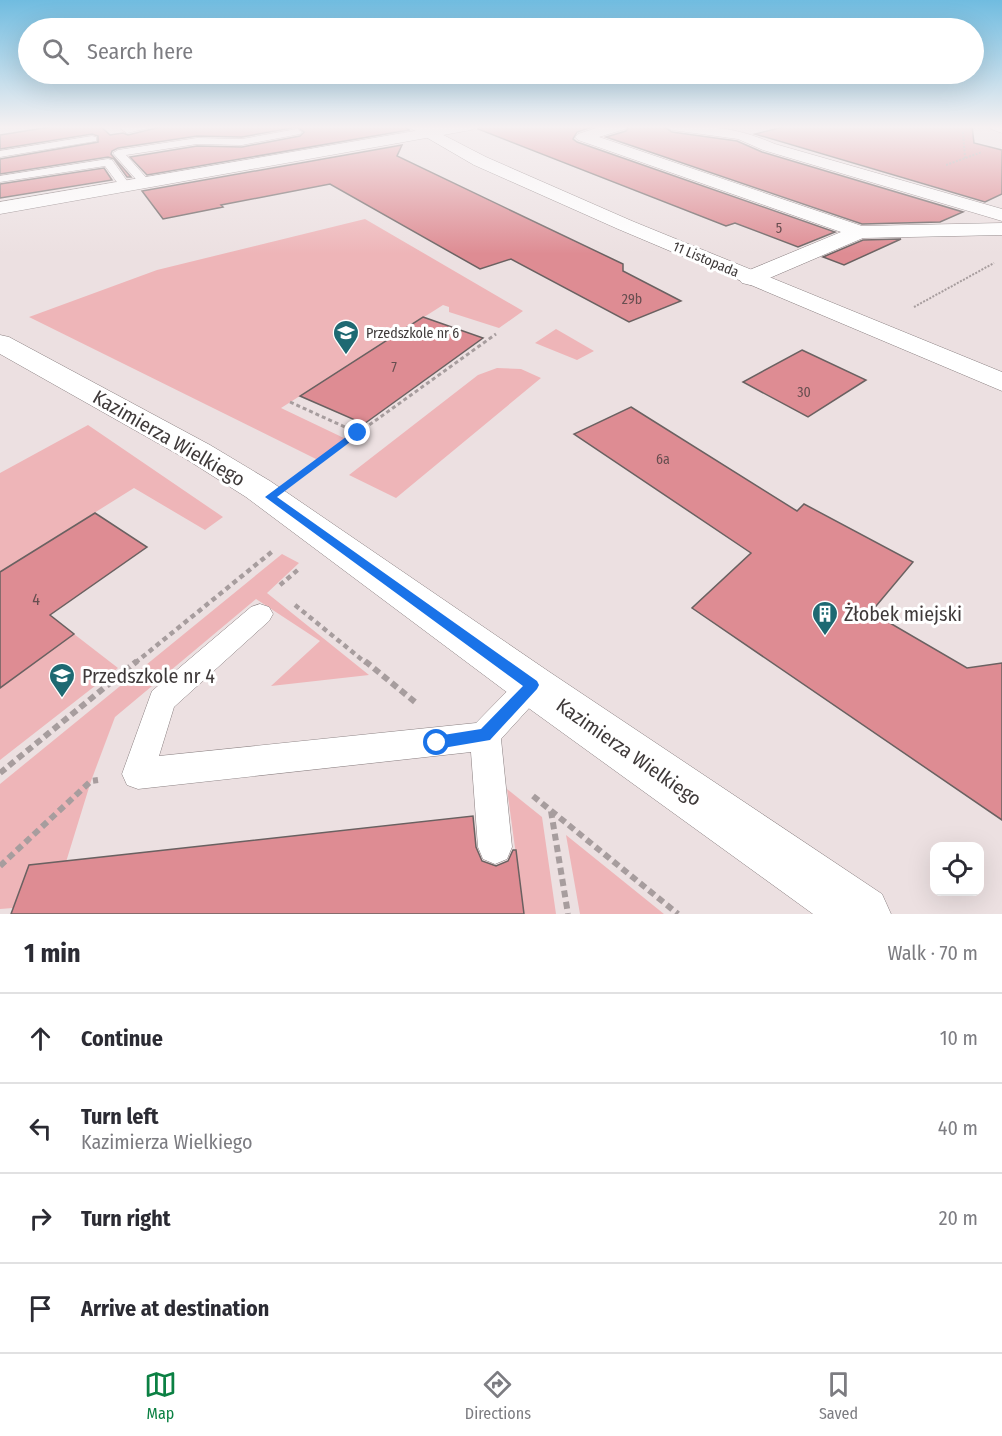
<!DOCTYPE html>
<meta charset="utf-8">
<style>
:root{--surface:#fff;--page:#f7f7f7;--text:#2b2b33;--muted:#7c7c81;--line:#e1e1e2;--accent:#0b8043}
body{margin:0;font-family:"Fira Sans Condensed",sans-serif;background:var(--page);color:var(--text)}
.controls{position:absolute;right:18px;bottom:18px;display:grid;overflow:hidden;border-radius:12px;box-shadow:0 6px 24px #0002}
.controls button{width:54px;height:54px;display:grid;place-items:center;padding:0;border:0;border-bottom:2px solid var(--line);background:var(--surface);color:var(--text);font:30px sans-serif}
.stop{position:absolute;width:18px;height:18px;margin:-14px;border:4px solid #1a73e8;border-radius:50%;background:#fff}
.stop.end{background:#1a73e8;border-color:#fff;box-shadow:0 2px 6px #0008}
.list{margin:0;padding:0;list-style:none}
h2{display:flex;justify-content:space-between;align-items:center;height:78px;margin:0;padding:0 24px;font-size:26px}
h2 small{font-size:20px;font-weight:400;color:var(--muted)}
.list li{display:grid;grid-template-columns:39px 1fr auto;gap:18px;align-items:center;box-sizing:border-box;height:90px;padding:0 24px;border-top:2px solid var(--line)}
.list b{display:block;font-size:22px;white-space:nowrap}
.list p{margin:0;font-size:20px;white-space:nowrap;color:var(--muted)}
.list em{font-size:20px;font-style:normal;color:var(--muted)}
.icon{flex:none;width:33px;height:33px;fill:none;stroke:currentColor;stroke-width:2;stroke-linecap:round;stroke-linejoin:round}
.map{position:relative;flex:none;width:1002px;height:914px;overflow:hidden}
.search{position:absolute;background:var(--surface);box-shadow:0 6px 24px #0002;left:18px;right:18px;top:18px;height:66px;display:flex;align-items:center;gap:15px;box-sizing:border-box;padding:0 21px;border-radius:33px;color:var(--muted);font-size:22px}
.sheet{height:438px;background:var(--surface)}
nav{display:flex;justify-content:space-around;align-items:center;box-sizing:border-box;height:84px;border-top:2px solid var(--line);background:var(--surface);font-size:16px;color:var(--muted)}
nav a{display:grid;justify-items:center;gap:3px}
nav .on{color:var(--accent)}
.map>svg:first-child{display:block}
.green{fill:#eeb5b8}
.building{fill:#de8c93;stroke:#6a6161;stroke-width:1.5}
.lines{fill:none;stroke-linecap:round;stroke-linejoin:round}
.lane-casing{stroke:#897f80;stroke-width:1}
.street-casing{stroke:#897f80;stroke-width:1}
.secondary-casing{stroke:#897f80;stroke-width:1}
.path-far3{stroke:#a79d9e;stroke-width:2;stroke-dasharray:2 1.5;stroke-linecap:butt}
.path-far2{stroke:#a79d9e;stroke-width:3;stroke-dasharray:4 3;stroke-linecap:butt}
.path-far1{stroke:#a79d9e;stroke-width:4.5;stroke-dasharray:5 4;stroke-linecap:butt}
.path{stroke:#a79d9e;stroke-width:6;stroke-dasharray:7 4.5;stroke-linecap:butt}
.lane{fill:#fff;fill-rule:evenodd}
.street{fill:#fff;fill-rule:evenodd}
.secondary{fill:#fff;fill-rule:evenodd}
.route{fill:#1a73e8}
.labels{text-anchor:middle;stroke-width:6;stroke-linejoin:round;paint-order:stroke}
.number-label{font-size:14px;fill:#674e50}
.far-street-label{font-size:14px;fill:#3f3a3a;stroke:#fff}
.far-poi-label{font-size:14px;fill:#3f3a3a;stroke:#fff;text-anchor:start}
.near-number-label{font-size:16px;fill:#674e50}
.near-street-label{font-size:20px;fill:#3f3a3a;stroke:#fff}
.near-poi-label{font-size:20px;fill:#3f3a3a;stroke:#fff;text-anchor:start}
</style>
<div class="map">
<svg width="1002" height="914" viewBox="0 0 1002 914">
<rect width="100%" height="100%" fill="#ece0e1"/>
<path class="green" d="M365,219L523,311L499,328L449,312V307L443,305L281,408L346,439L318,460L29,317L157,270Z
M556,329L594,351L577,360L535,343Z
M497,368L521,369L541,378L396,498L349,475L478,375Z
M88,425L223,517L205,530L134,488L0,572V473Z
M282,554L299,563L267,593L369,675L271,686L320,641L256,599L115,717L91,781L66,862L29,865L13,908L0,909V784Z
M74,634L118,668L0,760V688Z
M507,789L542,817L556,914H524Z
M566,835L664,914H580Z"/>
<path class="building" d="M56,126H100L110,135L123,133L128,135L164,126H405L409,130L147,175L130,157L197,146L242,147L300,136L304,132L297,127L242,137L197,136L118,148L112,151L111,154L131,177H127L114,159L108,157L0,174V159L98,142V136L92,134L0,149V135Z
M480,126H595L577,132L573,139L577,142L835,232L798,247L735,223L726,226L478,129Z
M629,126H663L672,132L737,141L762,152L963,212L940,222L862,224L606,137L626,131Z
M787,126H972L974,143L1002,150V194L985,202L755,134Z
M402,145L397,156L623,264V271L681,301L629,322L511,259L480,269L330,184L221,205L223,207L163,219L142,191Z
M104,168L112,180L0,198V184Z
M901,239L844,265L823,257L863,240Z
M423,317L483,338L364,424L300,396Z
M802,350L866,380L808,417L743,382Z
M631,407L797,511L804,504L913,562L871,612L967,668L1002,663V820L692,608L751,553L574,434Z
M95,513L147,547L50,615L74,634L0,688V572Z
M473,816L476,847L482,861L496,866L508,861L513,850H516L524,914H11L29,865Z"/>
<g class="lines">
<defs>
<path id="lane" d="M117,126H157L127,133Z
M297,129L302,132L300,134L242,145L197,144L126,155L151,183L145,186L141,185L113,153L118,150L197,138L242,139Z
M92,136L96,137V141L0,157V151Z
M108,159L112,160L130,185V189H122L105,166L0,182V176Z
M260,604L269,607L273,614L269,621L174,707L159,756L476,723L522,676L532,672L542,676L546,685L542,694L501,739L512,847L507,859L495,864L483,859L478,847L471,752L138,789L127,785L122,774L152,691L251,607Z"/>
<path id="street" d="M444,126H478L471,130L0,214V202Z
M603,126H627L625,129L599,137L862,226L1002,223V235L863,238L758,283L750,285L742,283L738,278L742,273L841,232L578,140L575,137L578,134Z
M665,126C709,126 733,126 775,144L1002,209V221L763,150L738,139L672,130Z
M0,335L9,337L210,445L270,481L548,671L882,894L891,914H813L516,699L246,497L186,459L0,354Z"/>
<path id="secondary" d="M407,126H426L486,157L632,221L1002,372V391L618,229L474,165Z
M989,126H1002V133L991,129Z"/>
</defs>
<use href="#lane" class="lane-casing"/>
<use href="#street" class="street-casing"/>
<use href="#secondary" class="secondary-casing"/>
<path class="path-far3" d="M838,128L844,126
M963,132L965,158
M946,165L982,152
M914,307L994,263"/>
<path class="path-far2" d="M290,402L358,433L308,471
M358,433L496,334"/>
<path class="path-far1" d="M306,472L310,469
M280,585L300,568
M295,605L366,663
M135,663L274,550"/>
<path class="path" d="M365,661L415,702
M0,773L137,661
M533,796L678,914
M551,811L568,914
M0,866L91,781L98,780"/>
<use href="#lane" class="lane"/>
<use href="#street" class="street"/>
<use href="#secondary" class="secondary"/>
</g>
<linearGradient id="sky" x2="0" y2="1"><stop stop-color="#70bce0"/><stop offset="0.5" stop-color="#f6f1f2"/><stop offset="1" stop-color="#f6f1f2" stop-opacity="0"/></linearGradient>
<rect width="1002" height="254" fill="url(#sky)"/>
<path class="route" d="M354,431L362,433L277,497L537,681L539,685L537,689L490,740L437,749L432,748L430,743L432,738L437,736L481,729L523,686L265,497Z"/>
<defs>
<symbol id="school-pin" viewBox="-11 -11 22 30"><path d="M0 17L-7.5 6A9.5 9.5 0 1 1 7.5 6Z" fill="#1e6972" stroke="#fff"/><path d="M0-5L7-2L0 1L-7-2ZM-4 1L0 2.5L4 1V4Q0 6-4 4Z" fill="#fff"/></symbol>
<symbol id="building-pin" viewBox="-11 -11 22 30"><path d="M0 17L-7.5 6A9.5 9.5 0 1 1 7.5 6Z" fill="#1e6972" stroke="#fff"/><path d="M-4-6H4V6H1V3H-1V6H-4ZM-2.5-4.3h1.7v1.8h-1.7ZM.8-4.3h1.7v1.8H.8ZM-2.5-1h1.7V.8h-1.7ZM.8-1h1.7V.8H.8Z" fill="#fff"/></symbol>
</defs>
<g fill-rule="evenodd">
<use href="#school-pin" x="331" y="318" width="30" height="40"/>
<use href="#building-pin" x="810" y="599" width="30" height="40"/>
<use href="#school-pin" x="47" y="661" width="30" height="40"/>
</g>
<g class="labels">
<g class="number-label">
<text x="779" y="233">5</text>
<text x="632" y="304">29b</text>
<text x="394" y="372">7</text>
<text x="804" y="397">30</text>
<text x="663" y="464">6a</text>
</g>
<g class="far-street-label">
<text transform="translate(706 259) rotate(23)" y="5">11 Listopada</text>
</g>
<g class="far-poi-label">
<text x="366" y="338">Przedszkole nr 6</text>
</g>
<g class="near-number-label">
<text x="36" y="605">4</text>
</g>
<g class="near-street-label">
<text transform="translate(169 438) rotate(30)" y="7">Kazimierza Wielkiego</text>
<text transform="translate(629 752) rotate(35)" y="7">Kazimierza Wielkiego</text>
</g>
<g class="near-poi-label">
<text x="844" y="621">Żłobek miejski</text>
<text x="82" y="683">Przedszkole nr 4</text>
</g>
</g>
</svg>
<div class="controls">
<button><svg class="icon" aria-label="locate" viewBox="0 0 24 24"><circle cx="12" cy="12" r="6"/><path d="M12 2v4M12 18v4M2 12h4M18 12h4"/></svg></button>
</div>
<div class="stop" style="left:437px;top:743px"></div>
<div class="stop end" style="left:358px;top:433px"></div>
<div class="search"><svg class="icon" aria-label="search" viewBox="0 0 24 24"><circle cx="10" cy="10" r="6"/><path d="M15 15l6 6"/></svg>Search here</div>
</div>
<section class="sheet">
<h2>1 min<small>Walk · 70 m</small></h2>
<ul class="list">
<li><svg class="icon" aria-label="ahead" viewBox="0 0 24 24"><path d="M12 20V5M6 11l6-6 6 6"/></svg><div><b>Continue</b></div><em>10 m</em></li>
<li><svg class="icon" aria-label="left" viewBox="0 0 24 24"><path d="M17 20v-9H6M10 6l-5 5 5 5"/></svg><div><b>Turn left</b><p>Kazimierza Wielkiego</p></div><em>40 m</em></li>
<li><svg class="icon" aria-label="right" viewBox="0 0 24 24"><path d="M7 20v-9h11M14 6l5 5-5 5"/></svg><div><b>Turn right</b></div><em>20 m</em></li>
<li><svg class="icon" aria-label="arrive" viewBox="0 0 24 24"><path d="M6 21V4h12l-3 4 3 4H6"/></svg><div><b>Arrive at destination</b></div></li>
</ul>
</section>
<nav>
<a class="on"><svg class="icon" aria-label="map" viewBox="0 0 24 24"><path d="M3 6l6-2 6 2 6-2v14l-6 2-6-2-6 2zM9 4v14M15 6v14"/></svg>Map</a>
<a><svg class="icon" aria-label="directions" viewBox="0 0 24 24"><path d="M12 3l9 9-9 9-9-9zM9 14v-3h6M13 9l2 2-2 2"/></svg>Directions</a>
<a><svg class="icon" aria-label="saved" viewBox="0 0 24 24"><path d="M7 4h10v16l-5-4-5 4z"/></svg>Saved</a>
</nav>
